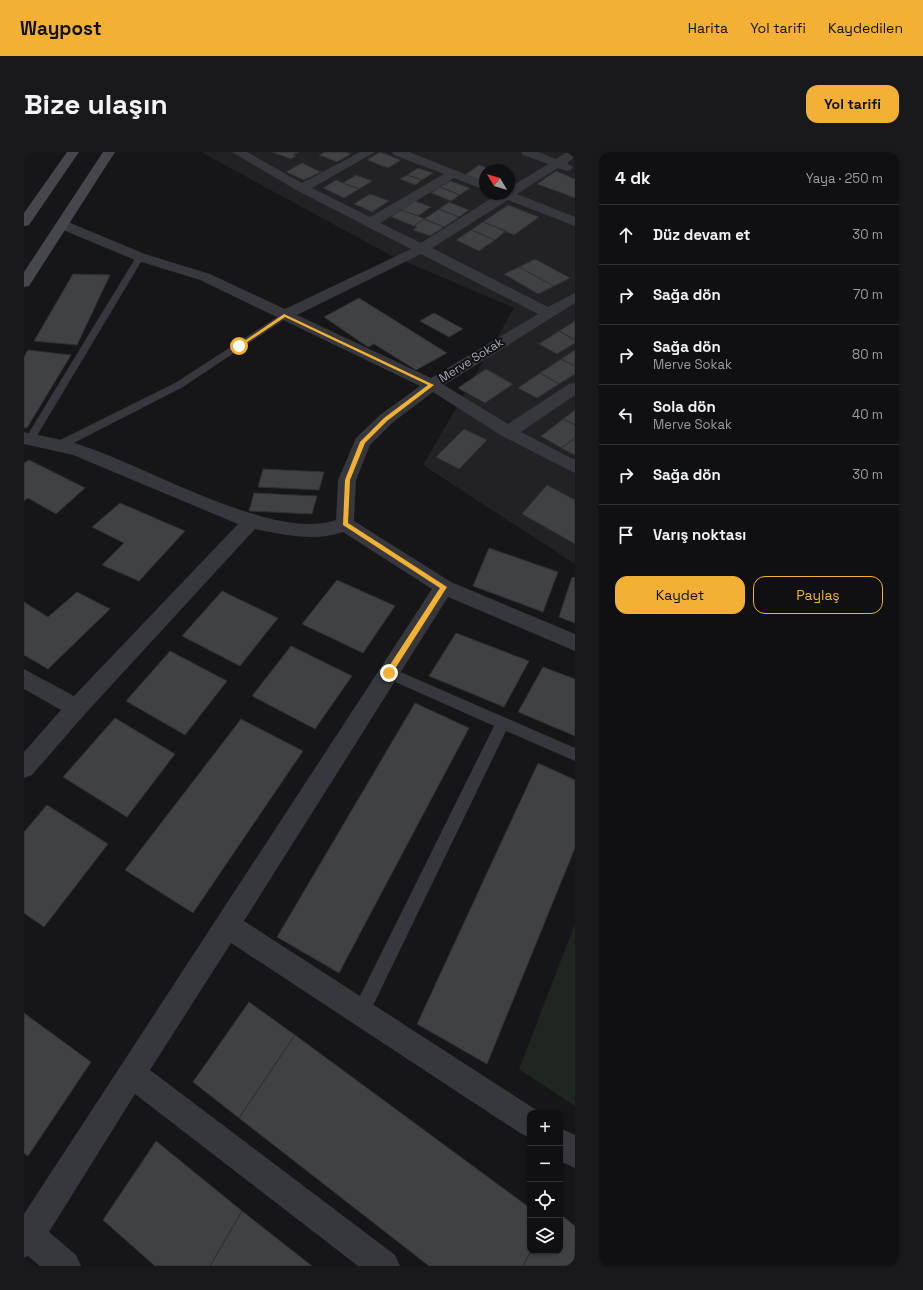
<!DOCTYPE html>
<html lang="tr">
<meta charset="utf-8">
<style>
:root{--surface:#101012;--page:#19191b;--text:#f1f3f6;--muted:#9c9d9f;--line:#303032;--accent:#f2b134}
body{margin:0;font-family:"Space Grotesk",sans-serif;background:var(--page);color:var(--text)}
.controls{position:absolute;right:12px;bottom:12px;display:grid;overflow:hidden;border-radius:8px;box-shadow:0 1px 3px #0004}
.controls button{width:36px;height:36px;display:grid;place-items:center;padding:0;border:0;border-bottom:1px solid var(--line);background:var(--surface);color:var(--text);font:20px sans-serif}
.compass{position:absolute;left:455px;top:12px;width:36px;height:36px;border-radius:50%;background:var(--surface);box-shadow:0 1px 3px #0004;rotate:308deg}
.stop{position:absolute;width:12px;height:12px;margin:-9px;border:3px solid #f2b134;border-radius:50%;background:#fff}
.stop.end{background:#f2b134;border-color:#fff;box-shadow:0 1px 4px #0008}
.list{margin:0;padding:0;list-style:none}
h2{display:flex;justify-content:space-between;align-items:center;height:52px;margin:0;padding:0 16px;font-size:17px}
h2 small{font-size:13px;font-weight:400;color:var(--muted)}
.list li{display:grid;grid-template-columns:26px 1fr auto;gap:12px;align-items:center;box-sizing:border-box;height:60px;padding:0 16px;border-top:1px solid var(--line)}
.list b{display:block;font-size:15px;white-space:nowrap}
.list p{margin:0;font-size:13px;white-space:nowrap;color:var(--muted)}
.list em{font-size:13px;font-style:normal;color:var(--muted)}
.actions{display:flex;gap:8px;padding:12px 16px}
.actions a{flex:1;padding:9px 0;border:1px solid var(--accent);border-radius:12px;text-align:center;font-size:14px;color:var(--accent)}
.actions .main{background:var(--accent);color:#111}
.icon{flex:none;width:22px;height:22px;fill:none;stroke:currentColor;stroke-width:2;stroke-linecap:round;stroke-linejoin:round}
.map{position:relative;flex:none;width:551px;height:1114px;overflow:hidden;border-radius:12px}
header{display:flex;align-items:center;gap:24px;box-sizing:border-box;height:56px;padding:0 20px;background:var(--accent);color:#111}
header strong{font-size:19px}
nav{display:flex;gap:22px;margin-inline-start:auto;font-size:14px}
.intro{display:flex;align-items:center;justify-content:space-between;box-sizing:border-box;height:96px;padding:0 24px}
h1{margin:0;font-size:28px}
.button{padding:10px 18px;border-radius:12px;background:var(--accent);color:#111;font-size:14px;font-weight:700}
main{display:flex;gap:24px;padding:0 24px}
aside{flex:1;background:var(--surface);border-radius:12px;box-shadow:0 1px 3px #0004}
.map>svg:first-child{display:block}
.built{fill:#222225;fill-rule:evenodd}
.green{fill:#1e261f}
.building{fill:#404145;stroke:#303034}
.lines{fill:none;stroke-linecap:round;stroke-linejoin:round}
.service{fill:#37383d;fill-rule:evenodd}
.minor{fill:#37383d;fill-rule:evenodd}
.secondary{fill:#45474d;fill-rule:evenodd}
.route{fill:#f2b134}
.labels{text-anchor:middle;stroke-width:4;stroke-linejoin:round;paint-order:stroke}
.street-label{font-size:12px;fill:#a8adb8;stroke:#111113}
</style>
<header>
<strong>Waypost</strong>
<nav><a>Harita</a><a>Yol tarifi</a><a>Kaydedilen</a></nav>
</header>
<div class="intro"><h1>Bize ulaşın</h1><a class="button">Yol tarifi</a></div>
<main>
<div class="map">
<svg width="551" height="1114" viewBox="0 0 551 1114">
<rect width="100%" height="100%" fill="#161618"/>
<path class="built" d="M177,0H551V412L399,313L490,156L366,103ZM461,18H485V42H461Z"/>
<path class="green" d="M551,772V954L495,917Z"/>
<path class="building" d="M248,0H275L269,3L272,4L267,7Z
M301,0H322L327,2L313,10L295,3Z
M356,0L377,8L364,16L343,8Z
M278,11L297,20L280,28L262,20Z
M455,13L469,18H461V30L441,23Z
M394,16L409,21L398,28L383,23Z
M532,19L551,27V46L513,32Z
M332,23L348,29L335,37L319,31Z
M383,23L398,28L391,33L376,27Z
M312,28L319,31L335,37L320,46L299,36Z
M426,29L446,36L436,43L416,35Z
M416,35L436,43L427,49L407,41Z
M346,42L365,49L348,60L330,52Z
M391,49L407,55L394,64L377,58Z
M425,50L445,58L435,65L415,57Z
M484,53L515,65L490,83L459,70Z
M415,57L435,65L420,75L400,67Z
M377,58L394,64L400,67L390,74L367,65Z
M400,67L420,75L406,84L389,78L393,75L390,74Z
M459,70L482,79L471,88L447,78Z
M447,78L471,88L455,99L432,88Z
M511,107L546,126L530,134L495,115Z
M495,115L530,134L514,142L480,122Z
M49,122L86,123L53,193L10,189Z
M335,146L423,201L392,218L350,192L344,195L300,165Z
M410,161L439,177L425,185L396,169Z
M551,169V188L535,179Z
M535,179L551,188V191L533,202L515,192Z
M4,198L47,203L3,276H0V205Z
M551,198V214L537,207Z
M537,207L551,214V222L535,232L516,221Z
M462,217L489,232L461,251L434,236Z
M516,221L535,232L513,246L494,236Z
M551,258V273L539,267Z
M539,267L551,273V286L537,296L517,284Z
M440,277L463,288L435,317L412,305Z
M551,286V303L537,296Z
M5,308L61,336L32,362L4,346L0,349V311Z
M239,317L300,320L295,338L234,335Z
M523,333L551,348V392L498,362Z
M230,341L293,344L288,362L225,359Z
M96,351L161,379L115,429L78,413L100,391L68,375Z
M465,396L534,420L519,460L449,434Z
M548,425L551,426V471L535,465Z
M313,428L371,454L339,501L278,472Z
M198,439L254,466L216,514L158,484Z
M53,440L86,457L24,517L0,503V450L24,465Z
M432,481L505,509L480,555L405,524Z
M267,494L328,524L291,577L228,544Z
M146,499L203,529L161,583L102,549Z
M519,515L551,527V584L494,560Z
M391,551L445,576L315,821L253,785Z
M91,566L151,602L103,665L39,625Z
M217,567L279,599L169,761L101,718Z
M514,611L551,628V696L463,912L393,872Z
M23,653L84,692L20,775L0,761V680Z
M225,850L271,883L215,966L169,930Z
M0,861L67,910L4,1004L0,1001Z
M271,883L506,1056L507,1099L499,1114H405L215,966Z
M132,989L218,1059L186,1114H131L79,1068Z
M218,1059L288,1114H186Z
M536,1062L551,1074V1114H499L507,1099H536Z"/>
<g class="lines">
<path class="service" d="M116,102L120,105L11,287L6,291L2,290L1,287L112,105Z
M261,160L266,163L264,165L159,235L40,296L36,297L31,293L32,290L151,231Z
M365,515L551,596V609L482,579L343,866L337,869L331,866L328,860L331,854L470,574L360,525L358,521L360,517Z"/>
<path class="minor" d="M208,0H223L278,31L336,0H351L288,36L346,65L420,22L370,3L368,0H385L461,30V38L430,26L356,71L397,91L474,42H485V36L524,12L499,3L497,0H514L532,7L543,0H551V5L543,11L549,15L547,18L543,19L534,16L493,42L551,65V74L484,48L408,96L524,155L551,141V151L420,233L484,272L545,232L551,231V243L497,280L551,308V321L478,284L409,240L368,271L346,293L332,328L330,369L427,430L551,482V499L424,445L220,769L517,961H506V986L496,981L207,791L126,918L371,1103L376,1114H334L111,942L25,1080L52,1103L57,1114H16L4,1104L0,1106V1062L408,437L319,380C290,390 261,383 231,377L60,563L8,623L0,626V600L37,558L0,537V517L50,544L214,372L49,303L0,292V280C20,285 40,287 59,294C123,314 249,390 312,368L314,328L332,286L356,263L396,234L176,128L111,108L34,76L32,73L34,70H44L121,102L186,122L261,157L387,97L274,39ZM397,102L514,162L407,226L273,163Z
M536,976L551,983V1016L536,1009Z"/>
<path class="secondary" d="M43,0H55L5,73L0,74V61Z
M79,0H91L7,131L5,134L0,135V120Z"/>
</g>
<path class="route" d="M260,162L410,233L363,269L341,291L326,328L324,371L423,435L367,523H365L362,521V519L416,436L319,373L321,328L336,290L360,266L404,233L261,165L216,195L213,194Z"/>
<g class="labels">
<g class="street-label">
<text transform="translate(447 208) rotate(-32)" y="4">Merve Sokak</text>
</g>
</g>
</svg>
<div class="controls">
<button>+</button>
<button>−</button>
<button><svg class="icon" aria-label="locate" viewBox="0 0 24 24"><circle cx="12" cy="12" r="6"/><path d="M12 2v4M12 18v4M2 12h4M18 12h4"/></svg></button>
<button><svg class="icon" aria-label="layers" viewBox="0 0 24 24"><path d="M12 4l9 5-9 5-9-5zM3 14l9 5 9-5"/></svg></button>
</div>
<svg class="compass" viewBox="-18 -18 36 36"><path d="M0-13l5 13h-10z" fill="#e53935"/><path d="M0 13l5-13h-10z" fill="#9c9d9f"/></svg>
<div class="stop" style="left:215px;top:194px"></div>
<div class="stop end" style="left:365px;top:521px"></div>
</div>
<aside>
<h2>4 dk<small>Yaya · 250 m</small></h2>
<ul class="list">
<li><svg class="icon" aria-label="ahead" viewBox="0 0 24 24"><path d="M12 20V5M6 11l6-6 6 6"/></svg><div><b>Düz devam et</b></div><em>30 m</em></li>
<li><svg class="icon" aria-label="right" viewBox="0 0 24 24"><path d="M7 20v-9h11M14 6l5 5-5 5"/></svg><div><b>Sağa dön</b></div><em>70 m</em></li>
<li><svg class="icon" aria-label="right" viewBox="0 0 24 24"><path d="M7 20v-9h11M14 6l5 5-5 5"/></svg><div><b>Sağa dön</b><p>Merve Sokak</p></div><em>80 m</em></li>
<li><svg class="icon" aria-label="left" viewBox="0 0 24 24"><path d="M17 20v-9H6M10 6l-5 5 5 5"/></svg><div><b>Sola dön</b><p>Merve Sokak</p></div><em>40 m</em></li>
<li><svg class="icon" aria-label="right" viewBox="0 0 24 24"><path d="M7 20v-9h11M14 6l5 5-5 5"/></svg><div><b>Sağa dön</b></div><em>30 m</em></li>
<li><svg class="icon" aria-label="arrive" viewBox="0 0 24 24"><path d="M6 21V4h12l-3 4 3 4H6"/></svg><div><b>Varış noktası</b></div></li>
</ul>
<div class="actions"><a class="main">Kaydet</a><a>Paylaş</a></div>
</aside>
</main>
